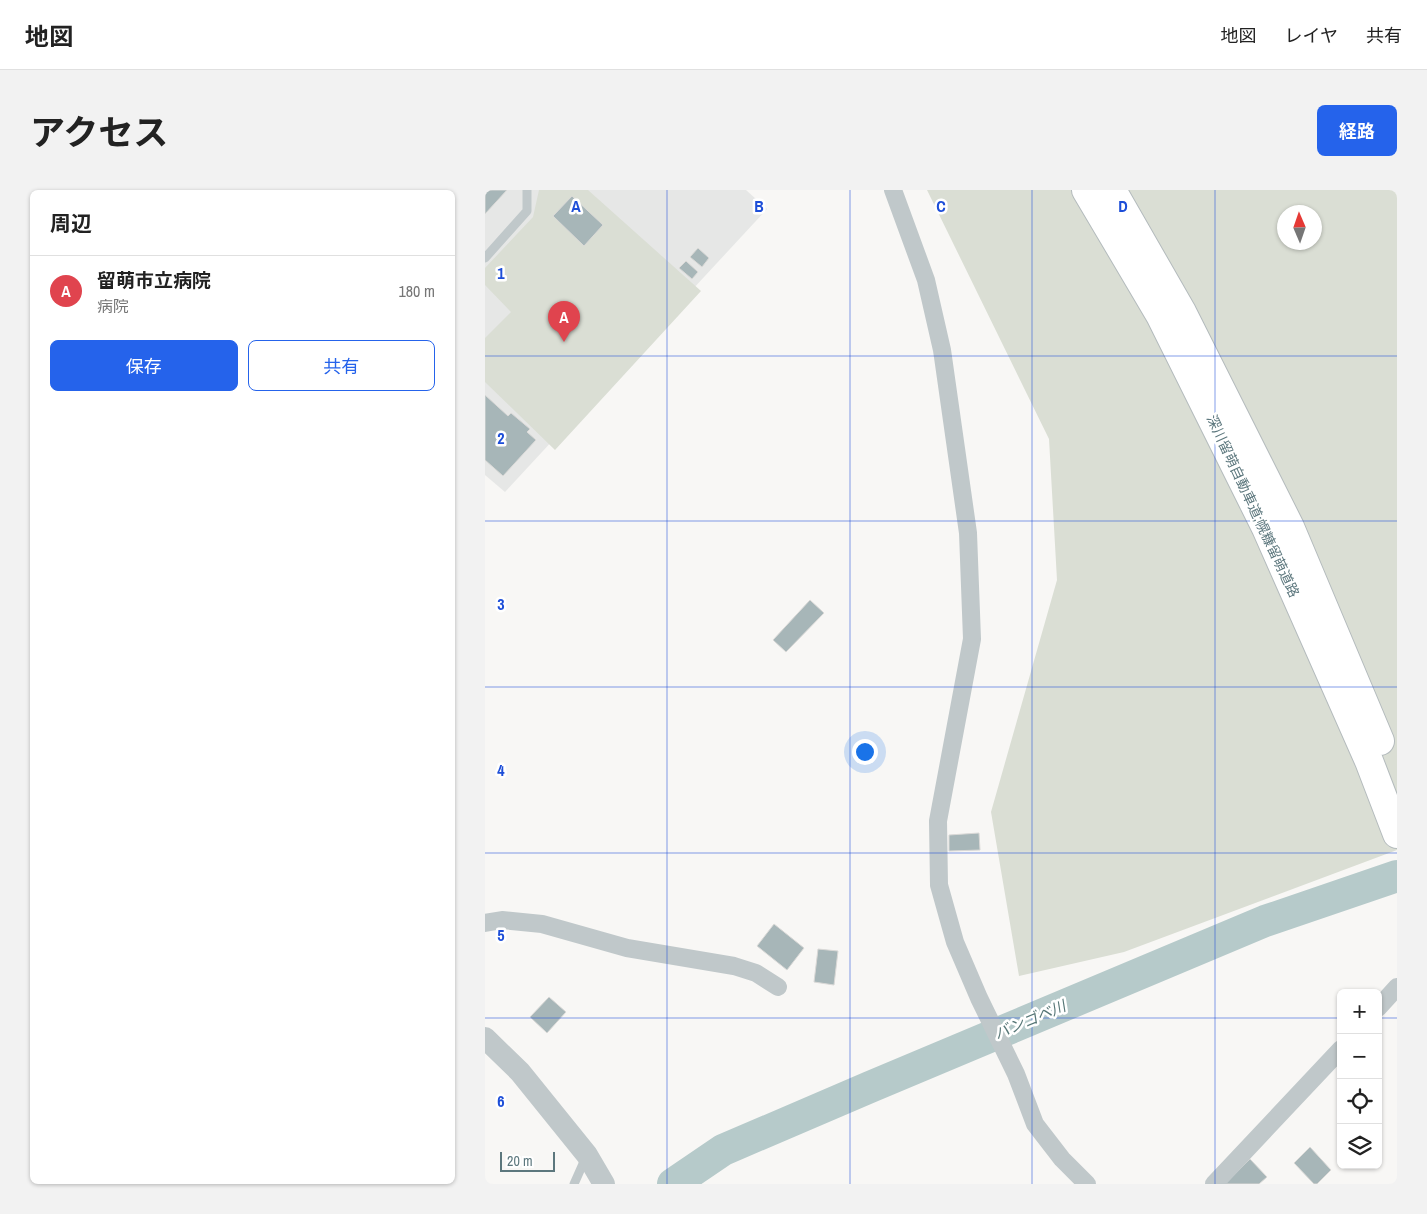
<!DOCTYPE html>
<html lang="ja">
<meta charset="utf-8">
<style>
:root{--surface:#fff;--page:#f2f2f2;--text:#222;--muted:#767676;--line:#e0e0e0;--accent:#2563eb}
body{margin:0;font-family:"Archivo Narrow","Noto Sans JP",sans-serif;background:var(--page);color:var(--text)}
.controls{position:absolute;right:15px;bottom:15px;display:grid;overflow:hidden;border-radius:8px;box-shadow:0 1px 4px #0004}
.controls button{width:45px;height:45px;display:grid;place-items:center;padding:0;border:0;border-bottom:1px solid var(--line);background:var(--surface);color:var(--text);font:25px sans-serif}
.compass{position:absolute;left:792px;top:15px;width:45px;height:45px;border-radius:50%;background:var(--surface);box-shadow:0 1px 4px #0004;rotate:358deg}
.scale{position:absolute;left:15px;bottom:12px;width:55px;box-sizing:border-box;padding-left:5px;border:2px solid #5c777d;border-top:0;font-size:14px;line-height:18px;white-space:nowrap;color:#5c777d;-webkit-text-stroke:4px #fff;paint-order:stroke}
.you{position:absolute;left:379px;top:561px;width:18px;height:18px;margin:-12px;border:4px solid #fff;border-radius:50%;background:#1a73e8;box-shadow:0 0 0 8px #1a73e833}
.badge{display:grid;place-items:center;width:32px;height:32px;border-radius:50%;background:var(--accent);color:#fff;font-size:16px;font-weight:700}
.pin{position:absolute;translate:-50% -41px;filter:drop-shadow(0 1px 2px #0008)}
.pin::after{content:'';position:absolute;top:26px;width:18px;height:15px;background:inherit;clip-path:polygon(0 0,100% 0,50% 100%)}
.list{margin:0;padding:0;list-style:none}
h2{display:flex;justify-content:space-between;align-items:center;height:65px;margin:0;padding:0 20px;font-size:21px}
h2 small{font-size:16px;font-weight:400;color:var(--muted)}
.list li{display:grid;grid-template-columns:32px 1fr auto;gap:15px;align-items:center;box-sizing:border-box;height:70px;padding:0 20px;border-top:1px solid var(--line)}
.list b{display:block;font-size:19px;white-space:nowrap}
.list p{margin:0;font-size:16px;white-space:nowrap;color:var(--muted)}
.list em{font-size:16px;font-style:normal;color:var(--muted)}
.actions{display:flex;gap:10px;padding:15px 20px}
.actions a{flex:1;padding:11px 0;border:1px solid var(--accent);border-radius:8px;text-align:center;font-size:18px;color:var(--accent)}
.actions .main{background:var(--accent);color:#fff}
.icon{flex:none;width:28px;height:28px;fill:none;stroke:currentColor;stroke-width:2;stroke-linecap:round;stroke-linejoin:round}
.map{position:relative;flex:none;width:912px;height:994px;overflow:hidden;border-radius:8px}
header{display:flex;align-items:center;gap:30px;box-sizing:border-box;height:70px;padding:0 25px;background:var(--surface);border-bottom:1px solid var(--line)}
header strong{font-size:24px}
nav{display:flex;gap:28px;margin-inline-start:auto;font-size:18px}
.intro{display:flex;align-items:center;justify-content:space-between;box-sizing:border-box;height:120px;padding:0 30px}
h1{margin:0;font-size:35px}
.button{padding:12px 22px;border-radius:8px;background:var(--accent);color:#fff;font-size:18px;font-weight:700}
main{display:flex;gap:30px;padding:0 30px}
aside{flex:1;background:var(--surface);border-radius:8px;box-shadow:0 1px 4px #0004}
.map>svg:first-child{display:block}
.built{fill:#e6e7e6}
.green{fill:#daded4;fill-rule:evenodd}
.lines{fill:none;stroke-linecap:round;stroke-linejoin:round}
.river{stroke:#b6caca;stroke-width:32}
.building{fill:#a7b6b8;stroke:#dad9d7}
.motorway-casing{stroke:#b4bbbd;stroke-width:30}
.service{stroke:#c0c8ca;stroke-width:9}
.minor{stroke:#c0c8ca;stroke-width:18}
.tertiary{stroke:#c0c8ca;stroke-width:22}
.motorway{stroke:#fff;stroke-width:28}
.grid{fill:none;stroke:#1d4ed8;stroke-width:1;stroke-opacity:0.55}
.labels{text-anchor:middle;stroke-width:5;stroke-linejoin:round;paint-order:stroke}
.street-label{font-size:14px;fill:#5c777d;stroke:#fff}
.water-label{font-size:15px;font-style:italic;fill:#567676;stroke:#fff}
.grid-label{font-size:16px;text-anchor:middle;font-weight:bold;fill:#1d4ed8;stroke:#fff;stroke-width:5;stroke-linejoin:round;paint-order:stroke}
</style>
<header>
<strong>地図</strong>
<nav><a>地図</a><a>レイヤ</a><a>共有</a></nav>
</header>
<div class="intro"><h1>アクセス</h1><a class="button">経路</a></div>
<main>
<aside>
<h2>周辺<small></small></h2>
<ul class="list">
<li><span class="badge" style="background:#e0444e">A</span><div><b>留萌市立病院</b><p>病院</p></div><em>180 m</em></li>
</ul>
<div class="actions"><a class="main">保存</a><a>共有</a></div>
</aside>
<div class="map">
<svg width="912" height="994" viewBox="0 0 912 994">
<rect width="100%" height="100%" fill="#f8f7f5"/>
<path class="built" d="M0,0H261L282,19L20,302L0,285Z"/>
<path class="green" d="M54,0H103L216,101L70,260L0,192V148L26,122L0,95V78L48,27Z
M442,0H912V660L639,762L534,786L506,622L572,390L564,249ZM799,22H829V52H799Z"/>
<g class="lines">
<path class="river" d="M188,994L238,960L385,897L780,731L912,686"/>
</g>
<path class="building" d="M0,0H22L0,24Z
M87,6L118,35L99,56L68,26Z
M213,58L224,68L217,77L205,67Z
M201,71L213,82L207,89L194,78Z
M0,205L23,226L26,223L45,239L42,242L51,250L18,286L0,270Z
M325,410L339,423L301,462L288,450Z
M494,643L495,660L464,661V645Z
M289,734L319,758L302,780L272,756Z
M333,759L353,761L349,795L329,792Z
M64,807L81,822L62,843L45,827Z
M825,957L846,980L832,994H829L809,973Z
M765,969L782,987L774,994H740Z"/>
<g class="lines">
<defs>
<path id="motorway" d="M601,0L675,125L781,338L884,571L912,644
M627,0L697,122L805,337L895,551"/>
</defs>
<use href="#motorway" class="motorway-casing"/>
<path class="service" d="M0,68L42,21V0
M89,994L101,967"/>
<path class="minor" d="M408,0L441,90L457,160L483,343L487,449L453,631L454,695L470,752L494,808L531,884L550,934L577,969L602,994
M0,733L17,730L57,734L142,758L249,776L271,783L293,797
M893,818L912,797
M729,994L856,859"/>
<path class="tertiary" d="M0,848L35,882L102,965L119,994"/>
<use href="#motorway" class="motorway"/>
</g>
<path class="grid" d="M182,0V994M365,0V994M547,0V994M730,0V994M0,166H912M0,331H912M0,497H912M0,663H912M0,828H856M893,828H912"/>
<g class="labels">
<g class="street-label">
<text transform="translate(768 316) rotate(65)" y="5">深川留萌自動車道;幌糠留萌道路</text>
</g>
<g class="water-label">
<text transform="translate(545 830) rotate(-23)" y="5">バンゴベ川</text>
</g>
</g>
<g class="grid-label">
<text x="91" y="22">A</text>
<text x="274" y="22">B</text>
<text x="456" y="22">C</text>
<text x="638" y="22">D</text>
<text x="16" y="89">1</text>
<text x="16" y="254">2</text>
<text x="16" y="420">3</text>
<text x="16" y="586">4</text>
<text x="16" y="751">5</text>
<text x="16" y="917">6</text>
</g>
</svg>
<div class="controls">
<button>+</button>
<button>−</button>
<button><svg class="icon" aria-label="locate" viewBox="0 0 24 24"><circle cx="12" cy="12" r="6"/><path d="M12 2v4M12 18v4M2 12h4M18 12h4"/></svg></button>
<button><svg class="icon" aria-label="layers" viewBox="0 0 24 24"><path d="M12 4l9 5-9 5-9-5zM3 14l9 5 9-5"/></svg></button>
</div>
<svg class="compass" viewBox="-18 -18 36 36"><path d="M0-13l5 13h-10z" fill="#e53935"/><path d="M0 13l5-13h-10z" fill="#767676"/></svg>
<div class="scale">20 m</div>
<div class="you"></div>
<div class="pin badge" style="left:79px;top:152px;background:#e0444e">A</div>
</div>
</main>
